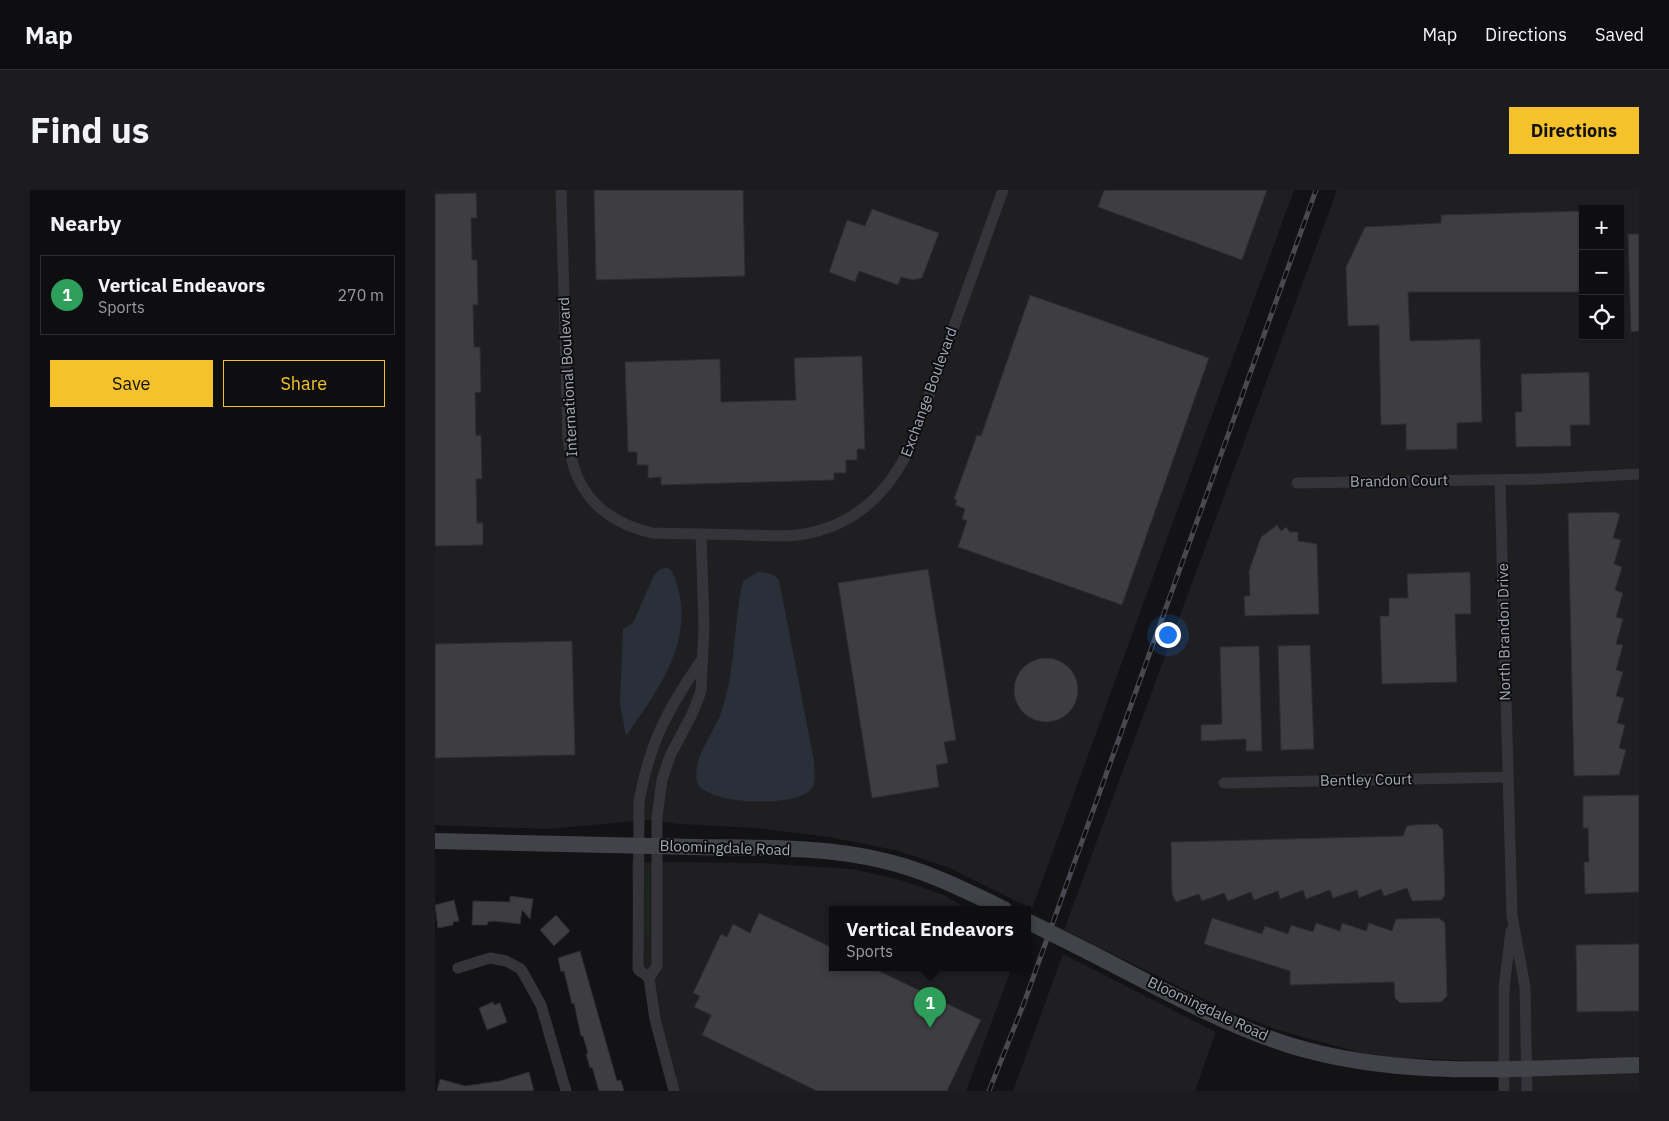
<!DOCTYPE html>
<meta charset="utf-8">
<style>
:root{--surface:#0e0e10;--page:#1c1c1e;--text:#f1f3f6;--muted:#9b9c9f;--line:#2e2e30;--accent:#f5c22b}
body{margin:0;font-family:"IBM Plex Sans",sans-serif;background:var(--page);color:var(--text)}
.controls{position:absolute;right:15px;top:15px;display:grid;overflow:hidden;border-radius:0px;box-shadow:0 1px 4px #0004}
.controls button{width:45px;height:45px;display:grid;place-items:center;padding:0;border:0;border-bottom:1px solid var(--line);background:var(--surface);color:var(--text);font:25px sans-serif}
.you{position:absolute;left:732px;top:444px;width:18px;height:18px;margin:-12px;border:4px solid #fff;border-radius:50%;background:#1a73e8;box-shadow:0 0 0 8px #1a73e833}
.badge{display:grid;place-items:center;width:32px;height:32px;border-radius:50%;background:var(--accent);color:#fff;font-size:16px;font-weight:700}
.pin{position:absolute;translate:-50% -41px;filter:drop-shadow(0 1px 2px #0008)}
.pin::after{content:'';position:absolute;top:26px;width:18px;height:15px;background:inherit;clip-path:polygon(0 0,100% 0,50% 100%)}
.popup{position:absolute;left:394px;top:716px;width:202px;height:65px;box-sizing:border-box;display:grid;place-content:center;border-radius:0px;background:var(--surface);filter:drop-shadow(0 1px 4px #0005);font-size:16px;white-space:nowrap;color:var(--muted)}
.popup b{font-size:19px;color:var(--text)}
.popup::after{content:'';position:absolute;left:50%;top:100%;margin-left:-10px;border:10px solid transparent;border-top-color:var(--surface)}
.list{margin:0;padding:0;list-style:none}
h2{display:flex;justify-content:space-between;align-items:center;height:65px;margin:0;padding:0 20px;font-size:21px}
h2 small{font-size:16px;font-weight:400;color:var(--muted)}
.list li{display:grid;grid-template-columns:32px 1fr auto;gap:15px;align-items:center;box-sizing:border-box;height:80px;margin:0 10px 10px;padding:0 10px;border:1px solid var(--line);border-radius:0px}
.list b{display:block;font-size:19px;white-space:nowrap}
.list p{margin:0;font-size:16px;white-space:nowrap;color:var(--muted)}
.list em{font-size:16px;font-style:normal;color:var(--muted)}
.actions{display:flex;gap:10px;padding:15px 20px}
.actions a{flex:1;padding:11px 0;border:1px solid var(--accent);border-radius:0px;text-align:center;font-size:18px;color:var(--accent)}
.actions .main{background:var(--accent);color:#111}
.icon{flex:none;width:28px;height:28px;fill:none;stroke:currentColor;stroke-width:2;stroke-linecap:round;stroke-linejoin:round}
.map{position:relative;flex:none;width:1204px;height:901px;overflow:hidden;border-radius:0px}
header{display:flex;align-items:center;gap:30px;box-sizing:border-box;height:70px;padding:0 25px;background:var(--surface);border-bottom:1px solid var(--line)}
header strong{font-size:24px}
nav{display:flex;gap:28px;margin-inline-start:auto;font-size:18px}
.intro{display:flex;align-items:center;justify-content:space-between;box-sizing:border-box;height:120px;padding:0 30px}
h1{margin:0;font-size:35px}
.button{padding:12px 22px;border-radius:0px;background:var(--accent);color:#111;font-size:18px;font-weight:700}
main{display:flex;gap:30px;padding:0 30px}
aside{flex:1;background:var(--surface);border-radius:0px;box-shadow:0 1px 4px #0004}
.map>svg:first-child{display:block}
.built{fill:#1f1f22;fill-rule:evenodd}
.green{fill:#1d251f}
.water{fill:#293039}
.building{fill:#3d3d42;stroke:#2d2d31}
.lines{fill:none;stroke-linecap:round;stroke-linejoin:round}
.minor{stroke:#34343a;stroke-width:11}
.secondary{stroke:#42434a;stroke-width:16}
.rail-casing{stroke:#494a51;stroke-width:5}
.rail{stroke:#0e0e10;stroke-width:3;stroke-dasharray:9;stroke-linecap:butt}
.secondary-bridge{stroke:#42434a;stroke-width:16}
.labels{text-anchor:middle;stroke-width:4;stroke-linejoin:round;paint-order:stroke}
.street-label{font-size:15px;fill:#a4a8b6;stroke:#0e0e10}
</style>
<header>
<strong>Map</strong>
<nav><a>Map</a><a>Directions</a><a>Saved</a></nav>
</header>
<div class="intro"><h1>Find us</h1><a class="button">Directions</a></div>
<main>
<aside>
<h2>Nearby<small></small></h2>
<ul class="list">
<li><span class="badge" style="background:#2e9e5b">1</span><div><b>Vertical Endeavors</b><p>Sports</p></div><em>270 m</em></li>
</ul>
<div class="actions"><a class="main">Save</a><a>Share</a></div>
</aside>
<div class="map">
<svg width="1204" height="901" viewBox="0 0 1204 901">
<rect width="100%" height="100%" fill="#131315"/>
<path class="built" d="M0,0H859L597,719L515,678L460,660L394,647L322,638L245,634L211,630L113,639L0,635Z
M902,0H1204V868L1075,872L941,867L843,840L791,820L629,740ZM1148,19H1185V146H1148Z
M197,672L325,673L417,679L462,689L509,705L532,719H398V777H577L531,901H241L215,791L199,785Z
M628,764L781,842L760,901H578Z
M1204,881V901H1075V885Z"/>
<path class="green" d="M212,679L215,681L214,744L211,745L208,743L210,681Z"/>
<path class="water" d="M232,378L237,381C265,444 226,496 191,546L185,513L188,439L198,433L219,385L225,379Z
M323,382C332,383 338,383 344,390L379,571C379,580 381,590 377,598C366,618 267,616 262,591C257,568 279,543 286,523C301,480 298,435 308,391Z"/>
<path class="building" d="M159,0H308L310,86L161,90Z
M669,0H832L807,70L663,17Z
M41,3L42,28H36L37,70H42L43,115H38L39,157H45L46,202L40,203L41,246L46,245L47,289H41L42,333H48V355L0,356V4Z
M437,19L504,43L487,88L478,90L466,87L463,95L424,81L420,92L394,82L412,30L430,36Z
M1148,21V102H973L975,151L1045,149L1047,232L1022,233V259L971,260V234L946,235L944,135L913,136L911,77L930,37L1006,33V25Z
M1193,44H1204V141L1196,142Z
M595,105L774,168L687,415L523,357L532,331L527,329L530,319L520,315L522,310L519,309L542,245L546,246Z
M427,166L430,259H422V270H411V283H399V290L226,295V287L213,288V275H202V262H193L190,172L285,169L286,212L361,210L359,168Z
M1154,182L1155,235H1135L1136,256L1081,257L1080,222H1087L1086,184Z
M1178,322L1185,324L1178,348L1186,350L1179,374L1187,377L1180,400L1188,403L1181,427L1188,429L1181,454L1188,455L1181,480L1188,482L1181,506L1189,508L1182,533L1190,535L1184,558L1191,560L1184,585L1139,586L1133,323Z
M842,335L846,341L851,337L855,342H863V351L882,354L884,424L810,426L809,406H815L814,381L826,347Z
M493,379L521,550L509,552L513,573L501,575L504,597L437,608L403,393Z
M1035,382L1036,424H1020L1022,492L947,494L945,426H954V408H973L972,384Z
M137,451L140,565L0,568V454Z
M875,455L879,559L846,560L843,456Z
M824,456L827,561H811V549L766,551V535L787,534L785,457Z
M579 500a32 32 0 1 1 64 0a32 32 0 1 1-64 0Z
M1204,605V702L1150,704L1149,672H1154L1153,638H1148V606Z
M1002,634L1008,640L1010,705L1007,710L977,711L972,698L949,706L946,699L924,708L922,700L898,708L895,700L871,709L868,700L845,709L843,701L819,710L816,702L793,711L789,703L767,711L764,704L741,712L737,704L736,652L968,646L972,636L977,635Z
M75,706L98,709L95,729L87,720L85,734L59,731L53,732L52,735H37L38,711L75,712Z
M19,710L24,731L18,732V735L3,738L0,715Z
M324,723L398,758V777H436L546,830L512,901H382L267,845L276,825L259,817L265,806L258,803L286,744L292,747L298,734L315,743Z
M121,725L135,741L119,756L105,740Z
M777,728L827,744L830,736L853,744L856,735L878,742L881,733L905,741L907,733L931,741L934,733L957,741L961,729L1004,728L1010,733L1012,806L1006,812L965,813L960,808L959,792L855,795V781L769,754Z
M1204,754V821L1142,822L1141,755Z
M145,761L182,891L186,890L189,901H164L157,877L155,878L151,864L153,863L148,846H146L139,813L137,814L129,781L126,782L123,768Z
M58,812L59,815L65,813L72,832L52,840L44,818Z
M94,882L99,901H2L5,889L30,896L65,891Z"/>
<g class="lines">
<path class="minor" d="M126,0L133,248C138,301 166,331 217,343C248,344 279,344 310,345C327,345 346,347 363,345C420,337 454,303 477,253L568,0
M1065,290L1077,726L1090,797L1092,901
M862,293L1107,289L1204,284
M789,593L1073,587
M23,778L55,768L71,771L86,779L106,815L131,901
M214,788L203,779L204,611C215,552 232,520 266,471
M239,901L220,829L214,788L222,776V627L227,590L235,566L258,522L266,501L269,437L266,344
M1069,901V798L1076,741"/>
<path class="secondary" d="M0,651C87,653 174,655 261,657C323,658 389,656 450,671C492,681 530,700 569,719
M654,762C719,795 784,833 854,855C966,890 1088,878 1204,875"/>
<defs>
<path id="rail" d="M554,901L589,813L881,0"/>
</defs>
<use href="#rail" class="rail-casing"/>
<use href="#rail" class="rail"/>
<path class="secondary-bridge" d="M592,731L654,762"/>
</g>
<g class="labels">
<g class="street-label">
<text transform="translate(133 187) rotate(-93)" y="5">International Boulevard</text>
<text transform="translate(494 202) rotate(-70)" y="5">Exchange Boulevard</text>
<text transform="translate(964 291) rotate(-1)" y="5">Brandon Court</text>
<text transform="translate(1069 442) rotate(-91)" y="5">North Brandon Drive</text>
<text transform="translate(931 590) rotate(-1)" y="5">Bentley Court</text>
<text transform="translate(290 658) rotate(2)" y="5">Bloomingdale Road</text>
<text transform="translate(773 819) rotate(25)" y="5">Bloomingdale Road</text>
</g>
</g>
</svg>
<div class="controls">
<button>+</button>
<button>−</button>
<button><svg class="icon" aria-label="locate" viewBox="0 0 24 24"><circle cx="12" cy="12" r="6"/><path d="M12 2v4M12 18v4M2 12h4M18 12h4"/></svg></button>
</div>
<div class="you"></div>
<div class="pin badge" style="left:495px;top:838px;background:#2e9e5b">1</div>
<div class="popup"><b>Vertical Endeavors</b>Sports</div>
</div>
</main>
